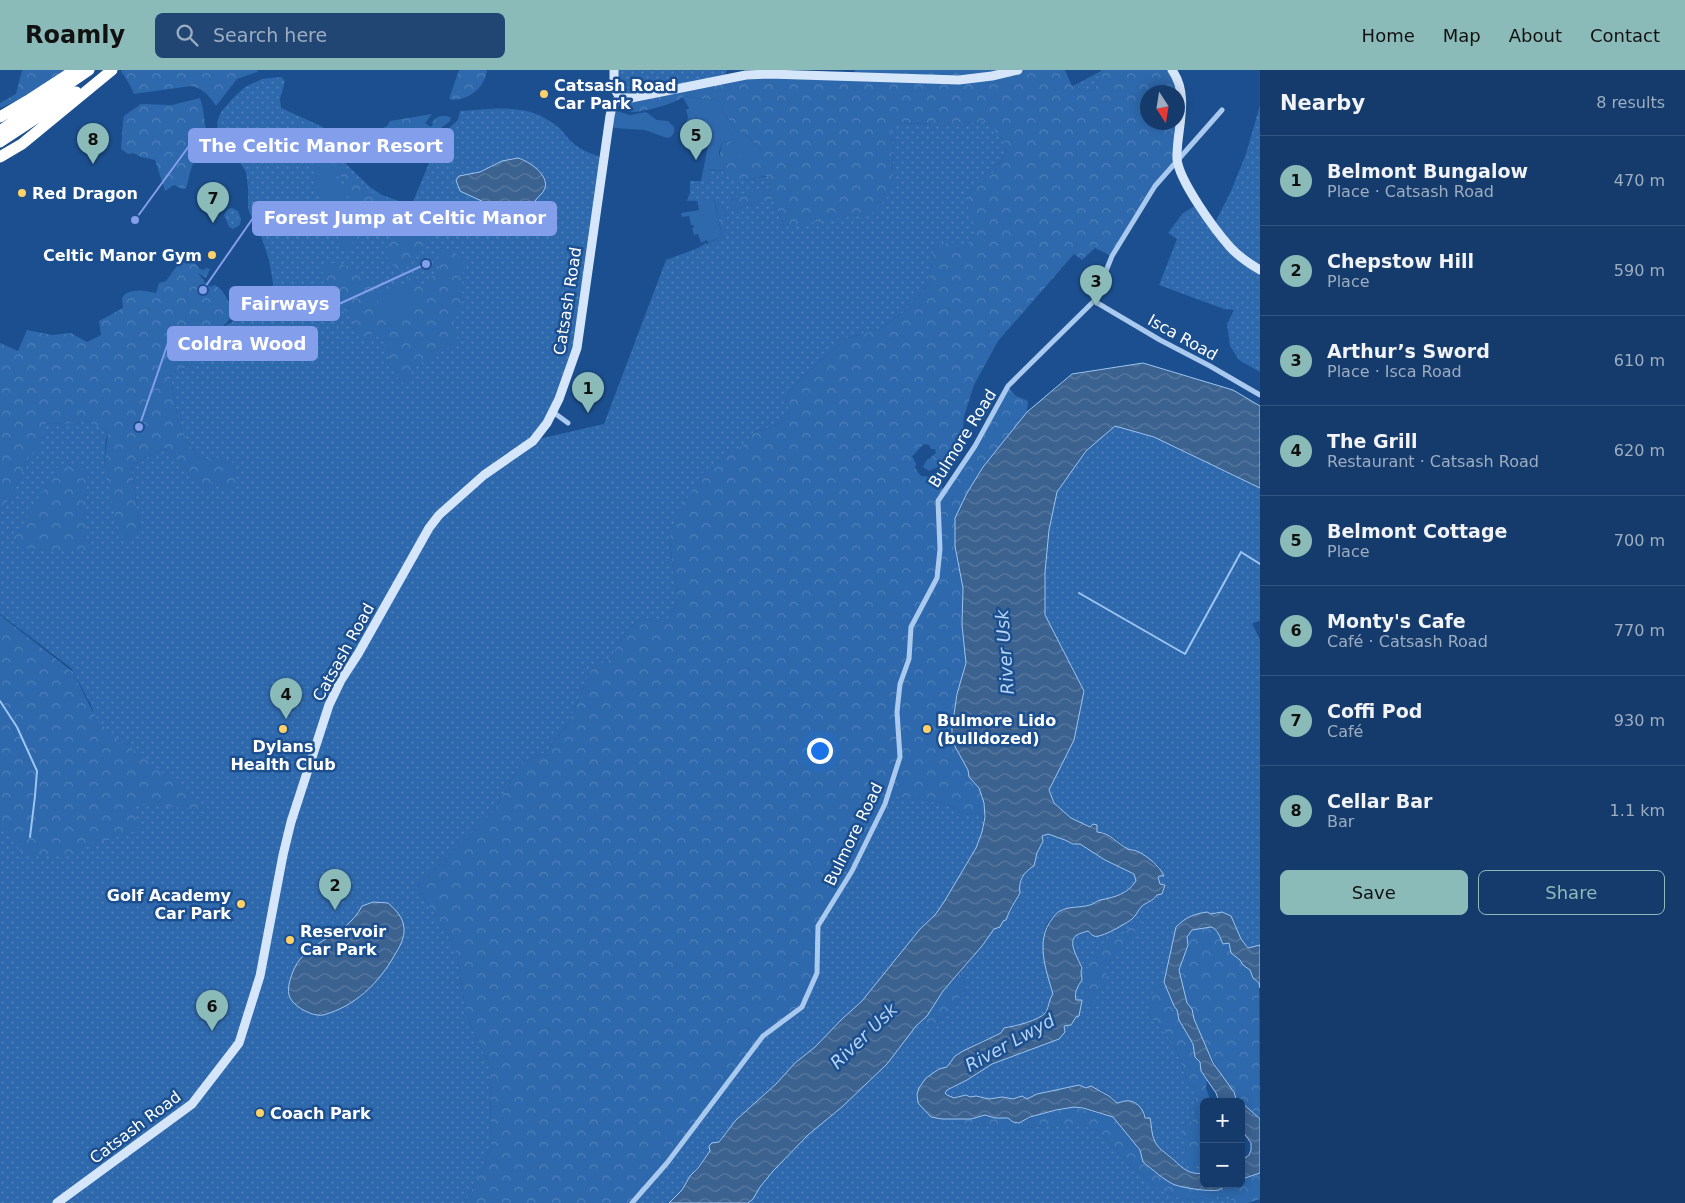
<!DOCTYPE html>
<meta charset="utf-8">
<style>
:root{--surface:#143b6b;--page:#214673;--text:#f1f3f6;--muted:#9dadc1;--line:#33557e;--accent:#8bbbb9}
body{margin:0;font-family:"DejaVu Sans",sans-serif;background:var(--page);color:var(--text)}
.controls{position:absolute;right:15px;bottom:15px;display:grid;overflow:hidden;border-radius:8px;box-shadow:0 2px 12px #0003}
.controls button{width:45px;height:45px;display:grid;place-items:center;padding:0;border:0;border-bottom:1px solid var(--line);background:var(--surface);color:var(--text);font:25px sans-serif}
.compass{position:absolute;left:1140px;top:15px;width:45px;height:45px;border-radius:50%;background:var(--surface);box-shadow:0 2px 12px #0003;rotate:168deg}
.you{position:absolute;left:819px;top:680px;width:18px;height:18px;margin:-12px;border:4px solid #fff;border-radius:50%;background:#1a73e8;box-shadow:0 0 0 8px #1a73e833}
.badge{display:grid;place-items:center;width:32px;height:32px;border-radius:50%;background:var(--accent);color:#111;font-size:16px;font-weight:700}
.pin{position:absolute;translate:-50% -41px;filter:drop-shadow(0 1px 2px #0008)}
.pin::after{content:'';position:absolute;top:26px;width:18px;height:15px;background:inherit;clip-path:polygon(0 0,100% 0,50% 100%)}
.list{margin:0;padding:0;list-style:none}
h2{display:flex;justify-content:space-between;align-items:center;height:65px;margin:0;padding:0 20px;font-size:21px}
h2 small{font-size:16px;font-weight:400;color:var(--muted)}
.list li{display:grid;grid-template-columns:32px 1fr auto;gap:15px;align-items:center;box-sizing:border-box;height:90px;padding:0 20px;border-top:1px solid var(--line)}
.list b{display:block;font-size:19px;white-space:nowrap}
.list p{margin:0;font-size:16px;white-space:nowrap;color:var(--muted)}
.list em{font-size:16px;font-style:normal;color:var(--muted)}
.actions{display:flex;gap:10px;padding:15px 20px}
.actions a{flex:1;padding:11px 0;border:1px solid var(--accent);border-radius:8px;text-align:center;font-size:18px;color:var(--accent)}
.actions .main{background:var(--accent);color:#111}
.icon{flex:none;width:28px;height:28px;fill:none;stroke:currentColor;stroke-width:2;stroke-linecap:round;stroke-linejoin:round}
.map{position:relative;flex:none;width:1260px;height:1133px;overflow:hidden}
header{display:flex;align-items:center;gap:30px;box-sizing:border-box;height:70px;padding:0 25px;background:var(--accent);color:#111}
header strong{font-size:24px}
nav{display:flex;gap:28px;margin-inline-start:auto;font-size:18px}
.search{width:350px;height:45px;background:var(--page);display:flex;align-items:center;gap:12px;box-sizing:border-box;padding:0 18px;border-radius:8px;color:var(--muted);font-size:19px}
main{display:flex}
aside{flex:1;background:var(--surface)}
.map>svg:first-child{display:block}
.grass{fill:url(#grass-dots)}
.forest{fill:url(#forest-crowns);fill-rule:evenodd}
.garden{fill:#2e69ad}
.water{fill:url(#water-waves);stroke:#9cc4f0}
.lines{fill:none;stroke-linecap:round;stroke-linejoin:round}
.stream{stroke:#9cc4f0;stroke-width:2}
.street{stroke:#a9c9ee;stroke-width:5}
.secondary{stroke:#d6e6fa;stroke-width:9}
.highway{stroke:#fff;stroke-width:11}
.poi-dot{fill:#ffd166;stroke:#1b4f8f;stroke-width:2}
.labels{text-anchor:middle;stroke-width:5;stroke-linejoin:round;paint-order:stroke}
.poi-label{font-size:16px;font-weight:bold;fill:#fff;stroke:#1b4f8f;text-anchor:start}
.street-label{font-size:16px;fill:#fff;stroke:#1b4f8f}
.water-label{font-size:18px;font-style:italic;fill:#b5d3f5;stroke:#1b4f8f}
.leader{fill:none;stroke:#839eea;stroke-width:2}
.callout-dot{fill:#839eea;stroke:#1b4f8f;stroke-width:2}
.callout{fill:#839eea;stroke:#839eea;stroke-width:2}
.callout-label{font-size:18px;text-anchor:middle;font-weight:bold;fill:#fff}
</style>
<header>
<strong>Roamly</strong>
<div class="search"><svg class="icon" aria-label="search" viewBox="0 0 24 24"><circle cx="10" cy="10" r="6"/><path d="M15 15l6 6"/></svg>Search here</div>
<nav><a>Home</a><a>Map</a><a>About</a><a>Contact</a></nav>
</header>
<main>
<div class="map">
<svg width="1260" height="1133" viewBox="0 0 1260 1133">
<defs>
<pattern id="grass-dots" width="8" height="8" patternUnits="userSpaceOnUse" patternTransform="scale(1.25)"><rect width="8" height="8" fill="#2e69ad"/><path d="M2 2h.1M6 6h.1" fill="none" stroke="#4d80b9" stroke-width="1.8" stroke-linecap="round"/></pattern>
<pattern id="forest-crowns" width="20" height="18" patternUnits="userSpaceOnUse" patternTransform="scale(1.25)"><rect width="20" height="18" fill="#2e69ad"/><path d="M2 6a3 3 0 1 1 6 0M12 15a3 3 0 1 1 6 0" fill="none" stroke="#4d80b9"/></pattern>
<pattern id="water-waves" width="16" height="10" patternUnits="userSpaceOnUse" patternTransform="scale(1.25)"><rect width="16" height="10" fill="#3c6290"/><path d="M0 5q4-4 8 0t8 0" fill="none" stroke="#597aa1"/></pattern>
</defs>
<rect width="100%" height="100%" fill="#1b4f8f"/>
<path class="grass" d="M618,0H727L725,6L627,24C616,20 617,10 618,0Z
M1101,1L1095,19L1083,22L1078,18L1077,14Z
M281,7L285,11L280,29L281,38L323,57L344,92L370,117L382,125L410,135L412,134L429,93L448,59L458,50L460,41C495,39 529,32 558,57C564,62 568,69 574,74C581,80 590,83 598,86L601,89L577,278L559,329L534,370L604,354L666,190L725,168V149L729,145L721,135L715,133L714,130L687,131L690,122V111H708L709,100L723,101L725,104L745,110L768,106L771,110V118L745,124L731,130L735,139L773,129L784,157L893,119L892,54L987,52L1008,76L996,100L965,128L976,162L965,178L934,177L929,213L905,241L880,259L847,268L800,309L786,327L790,343L777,355L754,362L746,373L702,404L670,467L672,493L678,529L666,553L640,548L624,564L610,589L591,600L568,654L552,673L550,680L521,693L494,741L417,817L448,864L457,885L466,944L480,976L490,995L491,1077L484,1096L465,1133H0V745L106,680L91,635L71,598L0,544V443L13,423L30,385L39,377L45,353L66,354L90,351L103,359L108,361L106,370L104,397L140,459L132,401L133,394L165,378L199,410L235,415V396L215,388L201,390L188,373L179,354L170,304L184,298L190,297L203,270L212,266L219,259L240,248L266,235L272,227L273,213L269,190L259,160L251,147L248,138V118L246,102L239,91L223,79L220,74L217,52L221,42L234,27L245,17L262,9Z
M1260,35V302L1239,290L1230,276L1227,254L1234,240L1224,239L1159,215L1177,169L1168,163L1183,143L1198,134L1214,155L1231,121L1246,84Z
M232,138L238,141L241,149L240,155L233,159L229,157L224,145L228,139Z
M1115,356L1154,367L1260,418V551L1252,553L1260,570V875L1249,878L1241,869L1234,851L1174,868L1164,912C1150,919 1151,931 1149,945L1171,970L1177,981L1187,1012L1192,1015L1195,1026L1197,1048L1180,1057L1184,1064L1187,1090L1194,1094L1204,1085V1103C1194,1105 1182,1100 1175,1093C1172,1089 1174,1089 1171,1086C1168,1084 1164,1083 1161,1080C1153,1073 1150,1061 1151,1051C1142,1045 1139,1028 1125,1031C1122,1031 1120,1033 1117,1033L1109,1025L1101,1020L1079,1016L1037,1024L1027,1029L1022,1026L1013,1029L1002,1027L989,1029L976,1026L970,1027L966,1025L954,1028L947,1025L945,1023L947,1020L967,1010L992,994L1059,969L1064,956L1079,946L1082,930H1076C1074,922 1078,916 1082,910L1081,902L1082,898C1078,888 1069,876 1075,865L1133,848L1141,837L1154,829L1157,825L1163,823L1165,816L1160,814L1158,807L1160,805L1164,806L1159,796L1138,781L1128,779L1113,767L1103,762H1097L1090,757L1071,748L1054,733L1049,719L1074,670L1084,621L1045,545V502L1049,460L1057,422L1086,381Z
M887,724L935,732L954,737L963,744L984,743L982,762L976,778L944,832L935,845L920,859L862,931L842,949L815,977L795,993L776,1014L736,1050L690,1106L682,1120L669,1133H632L818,856Z
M1048,764L1065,770L1073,774H1080L1105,790L1134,804L1136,811C1128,822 1119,825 1105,830C1103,830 1099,830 1098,830C1095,831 1094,834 1092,835C1081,839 1068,835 1058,842C1032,859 1046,900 1053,924C1048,930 1049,936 1045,942C1039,951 1015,956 1004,958L1001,963L982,971L955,986L947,997L939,999L926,1008L919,1018L917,1024L918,1033L931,1047L951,1049L958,1053L992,1056L1003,1061L1044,1056H1085L1099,1061L1131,1097L1161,1120L1181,1128L1191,1130L1227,1126L1234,1127L1225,1133H748L753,1129L760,1117L773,1101L808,1065L843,1036L887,994L916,956L920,952L935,954C949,944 960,931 966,915L960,903L982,876L994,859L1000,857C1003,850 1009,845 1012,839C1015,833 1017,829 1020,823C1019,812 1023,802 1034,796L1037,783L1043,771L1042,766Z"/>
<path class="forest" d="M22,0H68L21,29L0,38V33L16,24Z
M122,0H258L257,2L237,9L216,36C210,26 202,18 191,16L134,24L130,15L121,1Z
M459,0H487C486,4 485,9 483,12C477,24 461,32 449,29Z
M855,0H1065L1072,16L1077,14L1078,18L1083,22L1095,19L1101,0H1172L1182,22L1177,91L1155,116L1112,186L1095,178L1082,190L1074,184L998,271L974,315L964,346L963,360L954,379L939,396L929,401L923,397L926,391L936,383L935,379H931L929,375L925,374C919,377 918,382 912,386L916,394L915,398L921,406L931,407L945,420L975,376L1008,317L1016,326L1028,331L1027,342L983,397L967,423L955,448V476L963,518L962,555L966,593L957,624L952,671L968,700L969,707L979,718L984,733V743L963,744L954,737L935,732L887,725L852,801L818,856L817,903L802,937L763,966L667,1093L632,1133H465L484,1096L491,1077L490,995L480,976L466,944L457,885L448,864L417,817L494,741L521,693L550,680L552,673L568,654L591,600L610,589L624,564L640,548L666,553L678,529L672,493L670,467L679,442L702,403L746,373L754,362L777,355L790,343L786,327L800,309L847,268L880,259L905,241L929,213L934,177L952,172L965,178L975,162L965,128L996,100L1008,76L987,52L892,54L893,120L875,142L784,157L773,129L735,139L726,134C738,124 756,121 770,118L771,110L767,106C759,106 751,110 743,110C720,111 717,91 722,72L731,71L754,73L749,67L737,61L723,42L722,36L718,29L707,30L684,26C679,33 640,43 630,42C626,41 621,39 618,37L623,32L746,8L853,6ZM1148,22H1178V52H1148Z
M200,28C207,48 201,60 216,79C210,85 204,84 198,88C189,95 190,108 186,118L182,119L174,115L165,121L155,90L141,87L133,83L128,84L121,79L123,52L124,46L141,34L172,35Z
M432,44L425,53L431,57L433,54L431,53C438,45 441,45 451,47L450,51L441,58L433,80L424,89L416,85V80C411,77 408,79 403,78C393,76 383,68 381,59L387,56L390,51Z
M300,54L317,57L322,61L341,93L367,119L379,127L400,136L404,141L396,153L383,166L370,162V152L362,143L356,130L349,123L344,111L333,93L326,87L318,85L312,87C306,80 293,64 293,55Z
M715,133L721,135L729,145L725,150V168L696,179L703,175L705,173L707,174L722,166Z
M413,148C418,155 427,158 430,166L424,172L422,178L415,181L409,195L406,199C385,198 382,180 393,166C397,161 402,160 406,156C409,153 408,150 413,148Z
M441,180C453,180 460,184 465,196C460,205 465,210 461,218L464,229L452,252L458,267L451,276L441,282L435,289L421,293L412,299L409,310L403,313L398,309C396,302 393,297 390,291C386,279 384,265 370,264L367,272H364L348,242L333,234L332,226L323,218V215L325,206L322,202C328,180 361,205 372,211L383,249L413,241L406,214L407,210L413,207L425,215H429L431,207L435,204L441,203C438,194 436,189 441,180Z
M182,189H185L189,193L193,191L200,199L204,200L206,198L210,199L206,208L198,203L207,215L211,217L215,215C225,221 230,233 232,245C226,256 214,265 203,270L205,287L190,297L184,298L170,304L179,354L188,373L201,390L215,388H229L235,396V416L226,420L219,413H211L209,419L199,417L198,410L165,378L133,394L132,401L140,459L128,475L119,462L104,397L108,361L103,359L90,351L66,354L46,353L39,378L30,385L13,423L0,443V273L18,281L27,260L52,265L71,263L87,272L101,265L99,251L123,238C123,235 122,232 122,229C125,217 148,221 156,223L159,213L166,211Z
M70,393L81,396L88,402L85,456L89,480H51L27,478L13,469L34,438L38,429L50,411L56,398Z
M0,545L73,602L98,652L210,740L134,734L138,760L64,785L23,784L0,757Z
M1142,850C1140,854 1124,879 1122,881C1120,882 1115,883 1114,883L1107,896L1105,912L1099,919L1093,935L1090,938L1087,936C1086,929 1087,927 1088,921C1088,917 1086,913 1087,909C1087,896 1093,881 1104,874C1116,868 1127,868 1131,853Z
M1211,857C1218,859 1220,867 1223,874L1229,873L1231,883L1240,890L1243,895L1250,900L1253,908L1259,914L1260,1049L1236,1029L1234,1022L1221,1005L1201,968L1194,949L1192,939L1187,933L1179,900L1188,875L1187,867L1193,859Z
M960,903L966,915C960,931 949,944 935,954L920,952L927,946L943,921Z
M1164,912L1174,936L1177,940L1179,950L1193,974L1195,987L1200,992L1201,1001L1207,1011L1206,1018L1211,1032H1204V1062L1200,1067L1204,1069V1085L1194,1094H1189C1183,1083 1187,1069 1180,1057L1197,1048L1195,1026L1192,1015L1187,1012L1177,981L1171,970L1149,945C1151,931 1149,919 1164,912Z
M1074,1037L1113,1047L1140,1080L1143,1092C1165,1110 1173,1117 1203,1119C1207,1120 1214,1121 1219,1120C1221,1119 1223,1117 1226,1116C1230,1114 1237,1114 1241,1114L1245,1108L1260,1103V1129L1248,1133H1225L1234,1127L1227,1126L1191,1130L1181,1128L1161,1120L1131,1097L1099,1061L1085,1056H1044L1003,1061L992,1056L958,1053L951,1049H971L985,1045L995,1048H1008L1013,1052L1019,1053L1040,1044Z"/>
<path class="garden" d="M684,26L707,30L718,29L722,36L723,42L737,61L749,67L754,73L760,75L761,87L758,92L751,87L741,88L731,71L722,72L719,82L723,101L710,100L708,111H701L711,60L702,57L703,55L687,51L688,47L686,40L689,38L683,28Z
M614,40L630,45L646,42L657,50L668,51L674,57V63L671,67L667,68L645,60L614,58L612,56Z
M318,88H322L332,96L335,105L344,119L346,127L352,133L360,153L356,155L358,166L349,178L343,181L327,138H325C318,122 307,106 318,88Z
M697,130H714L722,166L708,173L707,170L701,173L698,164L694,165L692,158L694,157L693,155H691L689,146L682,147L681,143L699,140Z
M406,214L413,241L383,250L375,222Z"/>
<path class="water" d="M518,88C529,91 549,105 545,118C543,124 538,126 535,131L536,145L534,149L520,152L499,139L460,121L456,110L459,106L480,102L502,91Z
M1143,293L1233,320L1260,336V418L1154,367L1115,356L1086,381L1057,422L1049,460L1045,502V545L1084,621L1074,670L1049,720L1054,733L1071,748L1090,757L1093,754L1097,755V762C1111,763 1116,773 1128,779C1131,780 1135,780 1139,782C1149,788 1159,795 1164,806H1160L1158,807L1160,814L1165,815L1162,824L1157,825C1153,831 1147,832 1142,836C1138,840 1136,846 1132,849C1127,853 1100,869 1094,866C1091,865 1090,862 1088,861C1085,862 1080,863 1077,865C1066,871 1079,890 1082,898L1081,902L1082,910C1078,916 1074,922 1076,930H1082L1079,946L1076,947L1071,955L1064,956L1065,962L1059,969L992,994L967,1010L947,1020L945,1023L947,1025L954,1028L966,1025L970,1027L976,1026L989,1029L1002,1027L1013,1029L1022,1026L1027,1029L1037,1024L1056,1020L1079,1015L1086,1018L1091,1016L1109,1026L1117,1033C1120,1033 1122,1031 1125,1031C1135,1029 1144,1039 1145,1048H1150C1152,1057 1151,1067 1157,1075C1160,1080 1165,1082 1169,1086C1180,1094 1186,1106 1204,1103V1114H1237C1234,1115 1229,1115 1226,1116C1223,1117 1221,1119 1219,1120C1209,1122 1185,1118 1175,1115C1165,1111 1152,1099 1143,1092L1140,1080L1113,1047L1083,1038L1074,1037L1056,1040L1030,1047L1019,1053L1013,1052L1008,1048H995L985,1045L971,1049H942L931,1047L918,1033L917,1024L919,1018L926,1008L939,999L947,997L955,986L963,981L1001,963L1004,958C1015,956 1039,951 1046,942C1049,936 1049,929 1053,924C1046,900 1035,871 1052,849C1054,846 1056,843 1060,841C1069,836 1080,838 1090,835C1094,834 1096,831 1100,830C1116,827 1127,824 1136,811L1134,804L1105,790L1080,774H1073L1065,770L1048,764L1042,766L1043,771L1037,783L1034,796C1023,802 1018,812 1020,823C1016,830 1008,843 1006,850L1003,851L1000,857L994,859L982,876L943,921L927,946L916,956L887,994L843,1036L808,1065L773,1101L760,1117L753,1129L748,1133H669L682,1120L690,1106L698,1098L710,1081L709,1076L712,1073L719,1072L736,1050L776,1014L795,993L815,977L842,949L862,931L920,859L935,845L944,832L976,778L982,762L985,747L984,733L979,718L969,707L968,700L952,671V658L957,624L966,593L962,555L963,518L955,476V448L967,423L983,397L1027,342L1072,304Z
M373,832L388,833C396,840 403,847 404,858C405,868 399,878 394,886C379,913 354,937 323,945C312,947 292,936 289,925C287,916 291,907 294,899C308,869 346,868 362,836Z
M1207,842L1211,844L1222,842L1231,846L1241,869L1248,878L1260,875V918L1259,913L1253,908L1250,900L1243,895L1240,890L1231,883L1229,873L1223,874C1220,868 1218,859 1211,857L1192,860L1187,867L1188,875L1179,900L1187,933L1192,939L1194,949L1213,993L1234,1022L1236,1029L1241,1032H1219L1216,1023L1201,1001L1200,992L1195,987L1193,974L1179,950L1177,940L1174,936L1164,912L1176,857C1186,847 1194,844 1207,842Z
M1241,1032L1260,1049V1103L1245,1108L1241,1113V1091L1249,1085L1251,1080V1073L1241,1059Z"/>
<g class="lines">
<path class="stream" d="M1079,523L1185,584L1241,482L1260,494
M0,631L17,657L37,701L35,726L30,767"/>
<path class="street" d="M1094,231L1160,270L1210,296L1260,325
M553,342L568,353
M632,1133L667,1093L763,966L802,937L817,903L818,856L852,801L885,734L900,687L897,642L900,614L909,589L911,557L937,508L940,479L938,431L975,376L1008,316L1094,231L1112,186L1155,116L1222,40"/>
<path class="secondary" d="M614,0V17L617,23L625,28H631L746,5L769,4L959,10L992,6L1018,0
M1172,0C1191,27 1176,60 1177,89C1179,111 1215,160 1230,177C1238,186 1250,194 1260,200
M57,1133L192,1034L239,973L260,906L283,785L291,752L329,635L341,610L358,584L429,458L439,445L484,405L533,371L547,353L559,329L577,278L610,46L612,37L621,25"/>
<path class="highway" d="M0,47L27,31L75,0
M0,61L89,0
M0,72L76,22
M0,87L22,74L112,0"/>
</g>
<g class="poi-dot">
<circle cx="544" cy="24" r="5"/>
<circle cx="22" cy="123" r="5"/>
<circle cx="212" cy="185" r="5"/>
<circle cx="283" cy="659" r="5"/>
<circle cx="927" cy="659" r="5"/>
<circle cx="241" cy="834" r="5"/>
<circle cx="290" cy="870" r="5"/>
<circle cx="260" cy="1043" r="5"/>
</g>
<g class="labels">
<g class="poi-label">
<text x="554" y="21">Catsash Road<tspan x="554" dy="18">Car Park</tspan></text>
<text x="32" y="129">Red Dragon</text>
<text x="202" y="191" text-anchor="end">Celtic Manor Gym</text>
<text x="937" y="656">Bulmore Lido<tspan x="937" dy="18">(bulldozed)</tspan></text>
<text x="283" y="682" text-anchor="middle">Dylans<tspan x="283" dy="18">Health Club</tspan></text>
<text x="231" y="831" text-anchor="end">Golf Academy<tspan x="231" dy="18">Car Park</tspan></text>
<text x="300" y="867">Reservoir<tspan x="300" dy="18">Car Park</tspan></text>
<text x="270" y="1049">Coach Park</text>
</g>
<g class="street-label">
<text transform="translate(567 231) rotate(-81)" y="6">Catsash Road</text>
<text transform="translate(1183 267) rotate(29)" y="6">Isca Road</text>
<text transform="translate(962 368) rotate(-58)" y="6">Bulmore Road</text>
<text transform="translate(343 582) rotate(-61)" y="6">Catsash Road</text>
<text transform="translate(853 764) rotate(-64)" y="6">Bulmore Road</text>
<text transform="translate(135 1057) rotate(-37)" y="6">Catsash Road</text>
</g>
<g class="water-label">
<text transform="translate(1005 582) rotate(-94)" y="6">River Usk</text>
<text transform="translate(864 966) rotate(-44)" y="6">River Usk</text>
<text transform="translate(1010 973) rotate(-29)" y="6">River Lwyd</text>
</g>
</g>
<path class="leader" d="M135 150L189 76M203 220L253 148M426 194L339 234M139 357L168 273"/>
<g class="callout-dot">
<circle cx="135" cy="150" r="5"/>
<circle cx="203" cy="220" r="5"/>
<circle cx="426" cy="194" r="5"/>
<circle cx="139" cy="357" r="5"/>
</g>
<g class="callout">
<rect x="189" y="59" width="264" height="33" rx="5"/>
<rect x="253" y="132" width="303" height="33" rx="5"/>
<rect x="230" y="217" width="109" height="33" rx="5"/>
<rect x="168" y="257" width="149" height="33" rx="5"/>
</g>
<g class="callout-label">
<text x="321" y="82">The Celtic Manor Resort</text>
<text x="405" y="154">Forest Jump at Celtic Manor</text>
<text x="285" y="240">Fairways</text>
<text x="242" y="280">Coldra Wood</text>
</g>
</svg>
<div class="controls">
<button>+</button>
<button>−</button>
</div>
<svg class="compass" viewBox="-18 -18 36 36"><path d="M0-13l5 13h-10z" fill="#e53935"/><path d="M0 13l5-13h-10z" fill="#9dadc1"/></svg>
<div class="you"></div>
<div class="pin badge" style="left:588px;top:343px">1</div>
<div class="pin badge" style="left:335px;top:840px">2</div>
<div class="pin badge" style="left:1096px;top:236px">3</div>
<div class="pin badge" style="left:286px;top:649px">4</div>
<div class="pin badge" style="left:696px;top:90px">5</div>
<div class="pin badge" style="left:212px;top:961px">6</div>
<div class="pin badge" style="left:213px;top:153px">7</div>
<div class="pin badge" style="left:93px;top:94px">8</div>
</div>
<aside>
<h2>Nearby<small>8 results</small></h2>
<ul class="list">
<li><span class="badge">1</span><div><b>Belmont Bungalow</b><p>Place · Catsash Road</p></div><em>470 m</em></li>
<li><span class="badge">2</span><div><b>Chepstow Hill</b><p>Place</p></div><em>590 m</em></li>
<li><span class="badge">3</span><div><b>Arthur’s Sword</b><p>Place · Isca Road</p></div><em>610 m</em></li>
<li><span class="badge">4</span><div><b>The Grill</b><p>Restaurant · Catsash Road</p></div><em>620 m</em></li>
<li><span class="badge">5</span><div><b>Belmont Cottage</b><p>Place</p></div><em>700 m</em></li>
<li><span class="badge">6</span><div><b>Monty's Cafe</b><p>Café · Catsash Road</p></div><em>770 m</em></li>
<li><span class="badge">7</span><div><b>Coffi Pod</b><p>Café</p></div><em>930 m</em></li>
<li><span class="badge">8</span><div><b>Cellar Bar</b><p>Bar</p></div><em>1.1 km</em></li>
</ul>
<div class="actions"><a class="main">Save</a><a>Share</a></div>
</aside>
</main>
